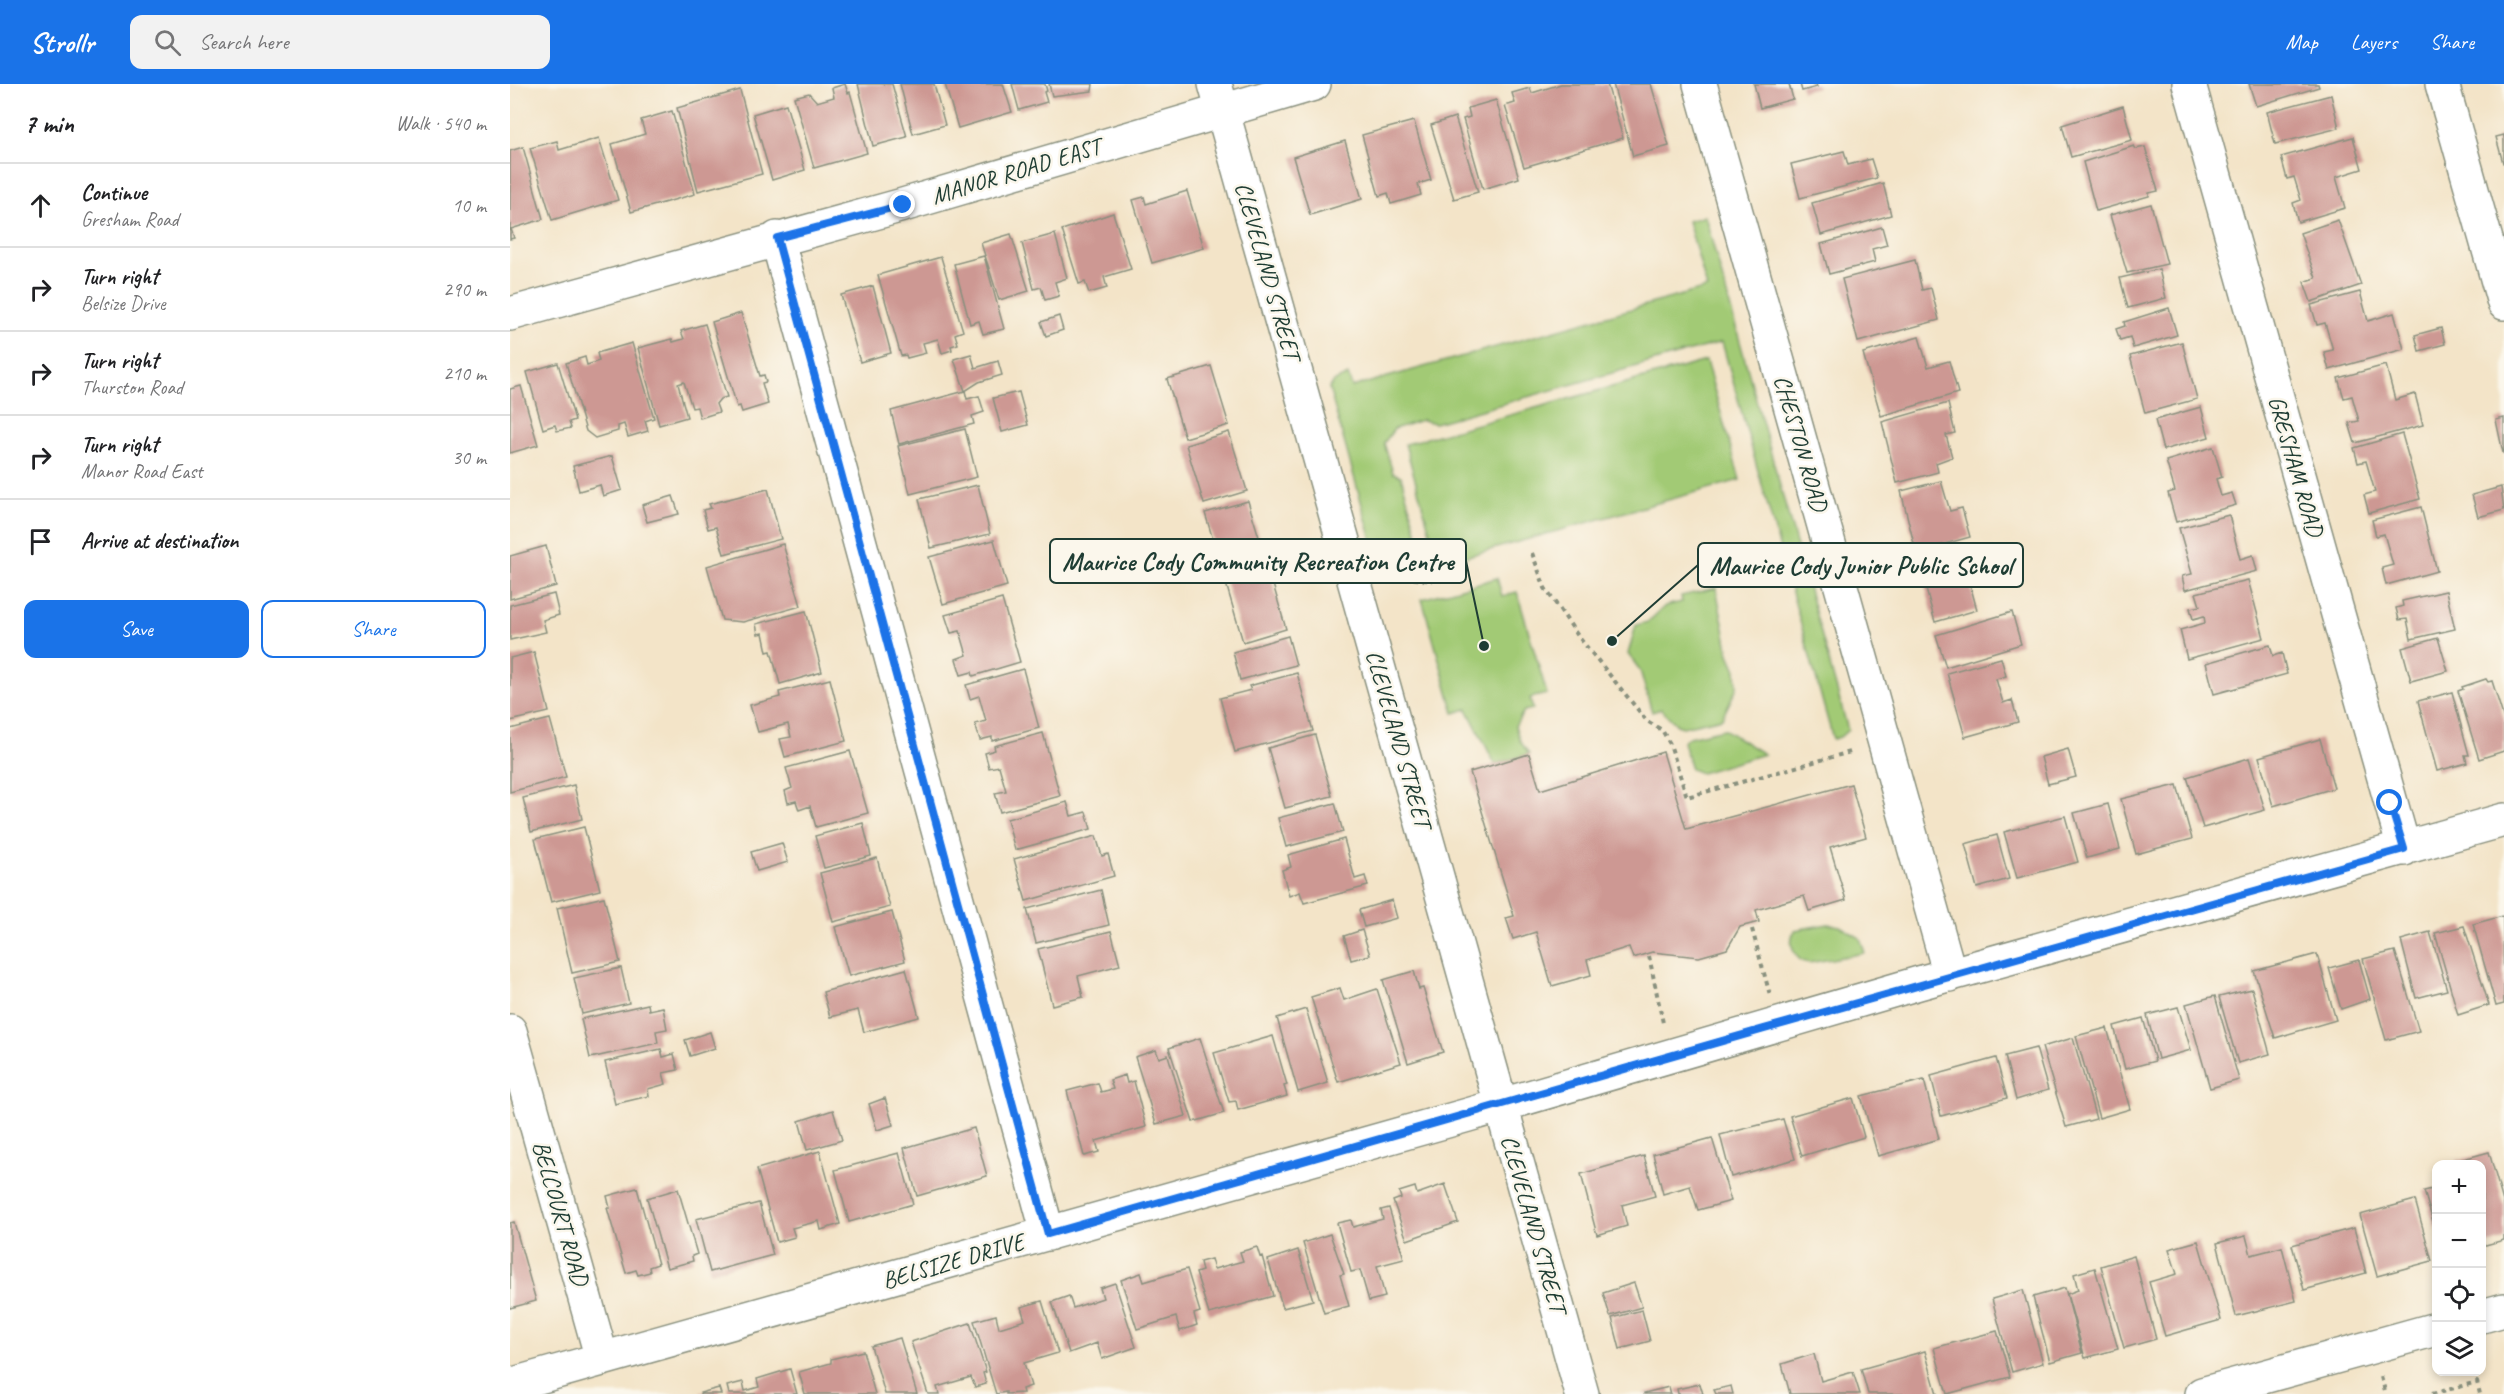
<!DOCTYPE html>
<meta charset="utf-8">
<style>
:root{--surface:#fff;--page:#f2f2f2;--text:#202124;--muted:#757577;--line:#e0e0e0;--accent:#1a73e8}
body{margin:0;font-family:Caveat,sans-serif;background:var(--page);color:var(--text)}
.controls{position:absolute;right:18px;bottom:18px;display:grid;overflow:hidden;border-radius:12px;box-shadow:0 3px 9px #0003}
.controls button{width:54px;height:54px;display:grid;place-items:center;padding:0;border:0;border-bottom:2px solid var(--line);background:var(--surface);color:var(--text);font:30px sans-serif}
.stop{position:absolute;width:18px;height:18px;margin:-14px;border:4px solid #1a73e8;border-radius:50%;background:#fff}
.stop.end{background:#1a73e8;border-color:#fff;box-shadow:0 2px 6px #0008}
.list{margin:0;padding:0;list-style:none}
h2{display:flex;justify-content:space-between;align-items:center;height:78px;margin:0;padding:0 24px;font-size:26px}
h2 small{font-size:20px;font-weight:400;color:var(--muted)}
.list li{display:grid;grid-template-columns:39px 1fr auto;gap:18px;align-items:center;box-sizing:border-box;height:84px;padding:0 24px;border-top:2px solid var(--line)}
.list b{display:block;font-size:22px;white-space:nowrap}
.list p{margin:0;font-size:20px;white-space:nowrap;color:var(--muted)}
.list em{font-size:20px;font-style:normal;color:var(--muted)}
.actions{display:flex;gap:12px;padding:18px 24px}
.actions a{flex:1;padding:14px 0;border:2px solid var(--accent);border-radius:12px;text-align:center;font-size:21px;color:var(--accent)}
.actions .main{background:var(--accent);color:#fff}
.icon{flex:none;width:33px;height:33px;fill:none;stroke:currentColor;stroke-width:2;stroke-linecap:round;stroke-linejoin:round}
.map{position:relative;flex:none;width:1994px;height:1310px;overflow:hidden}
header{display:flex;align-items:center;gap:36px;box-sizing:border-box;height:84px;padding:0 30px;background:var(--accent);color:#fff}
header strong{font-size:28px}
nav{display:flex;gap:33px;margin-inline-start:auto;font-size:21px}
.search{width:420px;height:54px;background:var(--page);display:flex;align-items:center;gap:15px;box-sizing:border-box;padding:0 21px;border-radius:12px;color:var(--muted);font-size:22px}
main{display:flex}
aside{flex:1;background:var(--surface)}
.map>svg:first-child{display:block}
.green{fill:#a2ca75;stroke:#608454;stroke-width:1.5}
.building{fill:#cd9893}
.lines{fill:none;stroke-linecap:round;stroke-linejoin:round}
.minor-casing{stroke:#89907e;stroke-width:36}
.path{stroke:#89907e;stroke-width:4;stroke-dasharray:4.5 4.5;stroke-linecap:butt}
.minor{stroke:#fff;stroke-width:33}
.route{stroke:#1a73e8;stroke-width:8}
.labels{text-anchor:middle;stroke-width:5;stroke-linejoin:round;paint-order:stroke}
.street-label{font-size:24px;fill:#1f3d34;stroke:#fbf7ec}
.leader{fill:none;stroke:#1f3d34;stroke-width:2}
.callout-dot{fill:#1f3d34;stroke:#fbf7ec;stroke-width:2}
.callout{fill:#fbf7ec;stroke:#1f3d34;stroke-width:2}
.callout-label{font-size:26px;text-anchor:middle;font-weight:bold;fill:#1f3d34}
</style>
<header>
<strong>Strollr</strong>
<div class="search"><svg class="icon" aria-label="search" viewBox="0 0 24 24"><circle cx="10" cy="10" r="6"/><path d="M15 15l6 6"/></svg>Search here</div>
<nav><a>Map</a><a>Layers</a><a>Share</a></nav>
</header>
<main>
<aside>
<h2>7 min<small>Walk · 540 m</small></h2>
<ul class="list">
<li><svg class="icon" aria-label="ahead" viewBox="0 0 24 24"><path d="M12 20V5M6 11l6-6 6 6"/></svg><div><b>Continue</b><p>Gresham Road</p></div><em>10 m</em></li>
<li><svg class="icon" aria-label="right" viewBox="0 0 24 24"><path d="M7 20v-9h11M14 6l5 5-5 5"/></svg><div><b>Turn right</b><p>Belsize Drive</p></div><em>290 m</em></li>
<li><svg class="icon" aria-label="right" viewBox="0 0 24 24"><path d="M7 20v-9h11M14 6l5 5-5 5"/></svg><div><b>Turn right</b><p>Thurston Road</p></div><em>210 m</em></li>
<li><svg class="icon" aria-label="right" viewBox="0 0 24 24"><path d="M7 20v-9h11M14 6l5 5-5 5"/></svg><div><b>Turn right</b><p>Manor Road East</p></div><em>30 m</em></li>
<li><svg class="icon" aria-label="arrive" viewBox="0 0 24 24"><path d="M6 21V4h12l-3 4 3 4H6"/></svg><div><b>Arrive at destination</b></div></li>
</ul>
<div class="actions"><a class="main">Save</a><a>Share</a></div>
</aside>
<div class="map">
<svg width="1994" height="1310" viewBox="0 0 1994 1310">
<rect width="100%" height="100%" fill="#fbf7ec"/>
<filter id="ink" filterUnits="userSpaceOnUse"><feTurbulence type="fractalNoise" baseFrequency=".0167" numOctaves="2"/><feDisplacementMap in="SourceGraphic" scale="12" xChannelSelector="R" yChannelSelector="G"/><feConvolveMatrix kernelMatrix="1 2 1 2 8 2 1 2 1" color-interpolation-filters="sRGB"/></filter>
<filter id="wash" filterUnits="userSpaceOnUse"><feTurbulence type="fractalNoise" baseFrequency=".008" numOctaves="4" result="noise"/><feDisplacementMap in="SourceGraphic" scale="24" xChannelSelector="R" yChannelSelector="G"/><feGaussianBlur stdDeviation="1.35" result="paint"/><feColorMatrix in="noise" values="0 0 0 0 0 0 0 0 0 0 0 0 0 0 0 0 0 1.4 0 .05"/><feComposite in="paint" operator="in"/></filter>
<g filter="url(#wash)">
<rect width="100%" height="100%" fill="#f3e4c8"/>
<path class="green" d="M1195,132L1338,646L1330,653L1323,655L1212,258L925,339L912,336L884,345L874,359L883,389L891,392L912,468L892,476L865,467L819,304L825,297L838,291L842,303L1197,204L1178,137Z
M1196,277L1230,396L929,480L895,360Z
M987,494L992,512L1007,508L1037,610L1020,614L1023,625L1014,627L1005,642L1010,657L1019,670L985,680L957,625L944,629L912,515Z
M1206,504L1219,570L1226,586L1227,603L1212,634L1173,643L1167,641L1151,625L1142,628L1130,586L1118,570L1126,541L1138,538L1155,522L1172,518L1171,512Z
M1214,645L1254,670L1191,689L1181,685L1173,658L1179,653Z
M1318,840L1330,842L1350,854L1355,869L1299,879C1284,877 1277,858 1285,846Z"/>
<g id="blocks">
<path class="building" d="M335,0L338,9L340,8L357,69L304,84L284,13L299,9L307,18L324,13L322,4Z
M348,0H382L397,53L363,62Z
M390,0H424L435,41L403,50Z
M435,0H493L502,28L448,44Z
M502,0H535L537,7L534,8L537,18L509,26Z
M539,0H583L582,7L542,12Z
M1051,0H1097L1113,54L1014,83L995,22L1005,19L1002,9L1020,4L1022,9Z
M1103,0H1141L1159,62L1123,72Z
M1244,0H1279L1283,15L1250,24Z
M1290,0H1306L1307,3L1292,7Z
M1739,0H1808L1809,3L1746,22Z
M230,6L252,90L188,107L167,24Z
M1821,11L1829,44L1765,60L1757,28Z
M986,16L1009,94L973,105L953,35L960,33L958,24Z
M276,20L295,86L262,96L243,30Z
M1613,22L1622,56L1561,73L1552,41Z
M162,27L185,110L121,128L102,60L135,50L131,36Z
M945,33L968,108L944,115L921,41Z
M904,37L921,96L908,100L911,111L881,120L878,109L869,112L852,51Z
M1994,51V79H1993L1986,53Z
M1843,53L1852,85L1826,93L1835,124L1788,138L1783,119L1791,116L1784,93L1777,95L1771,73Z
M89,54L108,116L42,136L20,64L47,57L49,66Z
M835,57L852,115L800,131L783,73Z
M1624,62L1626,65L1635,63L1648,107L1639,109V112L1586,127L1573,78Z
M13,63L33,135L1,145L4,154L0,155V67Z
M1334,67L1338,81L1361,75L1367,94L1290,114L1281,80Z
M1373,99L1381,131L1311,151L1302,119Z
M677,107L694,164L642,179L623,116L634,113L636,120Z
M1641,120L1657,180L1617,189L1600,131Z
M603,129L621,185L594,193L597,204L579,209L575,198L569,200L552,146Z
M1828,136L1851,201L1801,218L1794,198L1806,194L1790,149Z
M1372,143L1377,161L1362,165L1365,178L1319,190L1311,160Z
M501,150L519,207L489,216L471,159Z
M545,150L557,194L545,198L549,212L535,216L531,203L524,205L512,159Z
M474,172L494,245L473,250L469,237L460,240L444,180Z
M431,173L453,247L445,250L448,260L441,262L442,266L432,269L428,255L413,259L416,269L397,274L396,271L391,272L368,191Z
M1405,176L1412,206L1421,204L1429,236L1348,258L1332,195Z
M1649,185L1656,214L1618,224L1610,194Z
M363,202L381,269L350,278L331,211Z
M1850,208L1858,237L1884,229L1894,265L1819,286L1814,268L1823,266L1815,239L1807,241L1801,221Z
M1659,224L1667,251L1623,264L1620,253L1610,256L1606,245L1615,242L1614,238Z
M231,229L250,292L254,291L256,298L252,299L258,320L232,328L230,322L227,323L202,238Z
M549,232L553,246L536,252L531,238Z
M195,240L217,313L210,315L206,320L209,328L190,334L187,323L182,324L174,298L168,300L177,333L149,341L128,264L162,255L163,258L174,255L171,247Z
M1931,244L1935,260L1909,267L1905,251Z
M1409,253L1418,283L1439,277L1448,309L1371,332L1353,269Z
M1672,258L1687,315L1635,329L1620,272Z
M122,259L144,334L135,337L138,347L118,353L114,340L108,342V347L85,354L76,347L56,279L75,273L77,281L89,277L87,269Z
M461,270L465,284L488,277L492,291L469,298L455,307L444,275Z
M48,279L65,336L59,338L61,344L47,347L45,341L33,345L17,288Z
M1876,281L1885,316L1905,310L1913,341L1845,359L1839,339L1849,337L1842,312L1834,314L1828,294Z
M701,282L719,341L675,354L657,295Z
M11,302L28,361L0,369V305Z
M455,307L457,315L469,312L474,328L462,332L464,340L389,360L381,327Z
M509,308L518,341L492,348L483,314Z
M1438,319L1445,349L1436,351L1442,373L1426,379L1428,388L1387,399L1372,338Z
M1691,323L1699,353L1653,366L1645,336Z
M1994,334V368L1993,369L1986,336Z
M455,345L467,393L400,410L388,362Z
M719,348L737,407L694,420L676,361Z
M1892,350L1910,415L1859,429L1854,411L1865,408L1856,377L1848,379L1844,364Z
M1703,363L1712,393L1706,395L1711,412L1722,409L1726,421L1666,438L1658,409L1665,407L1656,377Z
M102,372L112,406L93,412L90,401L69,407L63,382Z
M1431,397L1440,427L1452,424L1460,453L1406,468L1391,407Z
M468,401L480,450L421,464L409,415Z
M1991,403L1994,426L1968,433L1962,411Z
M258,405L271,455L214,470L206,443L198,445L193,426L201,424L199,420Z
M163,412L169,430L137,438L132,421Z
M738,417L756,476L713,489L695,429Z
M1911,423L1927,487L1876,501L1872,484L1883,481L1874,450L1866,452L1862,436Z
M1719,431L1730,475L1743,471L1747,487L1675,506L1672,492L1682,490L1669,444Z
M484,456L497,502L433,520L419,473Z
M273,460L291,522L233,538L212,536L197,482Z
M36,462L46,502L0,515V472Z
M1467,462L1474,490L1458,493L1467,526L1425,538L1408,476Z
M758,483L776,545L733,558L715,496Z
M1738,496L1754,554L1677,575L1670,546L1695,539L1694,532L1683,535L1680,524L1690,522L1686,509Z
M1936,507L1945,545L1901,555L1897,535L1889,536L1886,524L1893,522L1892,517Z
M44,510L49,531L33,536L36,548L0,556V521Z
M492,515L510,578L463,592L462,588L451,591L446,575L457,571L450,547L441,549L435,531Z
M296,527L312,588L270,600L261,567L257,568L253,549L248,550L246,540Z
M1502,528L1511,560L1436,583L1426,551Z
M778,552L786,581L730,596L723,568Z
M1928,554L1938,587L1901,597L1892,564Z
M1760,561L1763,572L1772,569L1777,590L1704,610L1696,579Z
M24,568L39,628L0,637V574Z
M1491,574L1496,592L1486,595L1493,619L1502,616L1508,638L1455,653L1437,589Z
M513,585L529,644L482,657V653L470,656L465,640L476,637L469,612L460,615L456,601Z
M787,589L803,647L725,668L710,614L741,606L739,602Z
M320,595L336,657L275,673L270,655L281,653L278,640L248,648L240,621L270,613L269,608Z
M1976,595L1978,598L1982,597L1994,635V667L1969,675L1948,607L1953,605L1952,603Z
M1942,608L1959,671H1955L1957,679L1927,687L1908,617Z
M40,635L56,693L0,708V645Z
M533,649L550,712L490,728L485,709L496,707L489,682L479,684L475,669L485,666L484,662Z
M805,651L822,712L775,724L758,664Z
M1810,655L1824,704L1763,722L1749,673Z
M1558,665L1566,693L1538,700L1531,673Z
M340,667L358,729L306,743L300,722L289,726L286,717L278,719L275,707L282,704L276,684Z
M1153,668L1176,745L1341,700L1356,753L1320,763L1336,816L1299,827L1294,812L1246,826L1249,838L1230,843L1217,865L1189,873L1142,868L1123,874L1119,863L1077,876L1081,891L1042,902L1026,848L1003,855L996,834L1004,832L960,688L1019,670L1030,706Z
M1739,674L1755,726L1693,744L1677,693Z
M64,701L72,735L21,748L13,714Z
M1667,701L1682,755L1626,770L1611,715Z
M557,718L561,732L576,728L581,745L505,766L497,735Z
M825,719L833,748L776,763L768,734Z
M1598,720L1610,765L1577,774L1564,729Z
M1555,732L1568,778L1507,794L1494,748Z
M353,739L361,772L314,784L305,752Z
M74,743L90,806L41,818L25,755Z
M1487,751L1499,795L1467,804L1455,760Z
M586,752L592,772L598,770L604,792L516,817L504,775Z
M834,755L845,795L855,792L858,802L794,819L790,808L779,812L772,786L781,783L778,771Z
M272,759L278,778L247,787L241,768Z
M367,774L380,823L323,838L310,789Z
M591,806L599,841L526,859L517,825Z
M94,813L110,878L62,889L47,824Z
M882,816L887,834L854,843L849,826Z
M382,828L395,877L339,892L325,843Z
M1993,832L1994,920L1986,922L1963,840Z
M1954,842L1979,921L1948,931L1925,849Z
M852,846L860,871L841,876L834,852Z
M601,847L610,881L568,892L573,913L542,921L528,865Z
M1920,848L1937,906L1906,914L1891,856Z
M1885,867L1909,947L1876,956L1853,875Z
M1807,870L1826,936L1765,954L1744,887Z
M1849,876L1860,915L1831,925L1819,884Z
M111,884L119,919L72,930L64,894Z
M396,885L409,933L354,948L348,926L320,933L313,908Z
M904,887L909,905L913,904L933,968L898,979L873,896Z
M830,904L834,916L867,905L891,979L828,998L801,913Z
M1742,905L1760,970L1728,979L1709,913Z
M1705,912L1729,996L1700,1004L1676,920Z
M138,920L139,926L153,923L157,945L146,947L148,959L80,974L71,935Z
M1668,923L1681,966L1648,975L1637,931Z
M796,925L818,999L788,1008L767,934Z
M1633,934L1645,977L1615,985L1604,942Z
M1597,944L1620,1025L1589,1034L1566,952Z
M200,948L205,964L180,972L175,956Z
M763,952L777,1001L774,1002L777,1012L728,1026L726,1017L719,1018L704,969Z
M690,954L714,1029L683,1038L659,964Z
M1563,954L1586,1035L1556,1043L1532,963Z
M1526,964L1538,1006L1506,1016L1495,972Z
M151,965L153,973L164,970L168,986L153,989L156,1000L138,1005L139,1012L105,1020L95,978Z
M646,966L649,974L658,971L676,1032L646,1040L625,973Z
M1486,974L1497,1014L1431,1032L1421,992Z
M615,991L617,999L624,997L636,1043L586,1057L589,1068L574,1072L557,1007L588,999L591,1008L603,1005L600,996Z
M1414,996L1429,1055L1368,1072L1351,1012Z
M375,1014L383,1041L367,1046L359,1020Z
M1343,1014L1354,1053L1292,1072L1280,1032Z
M323,1026L332,1056L297,1066L289,1037Z
M1273,1035L1285,1075L1221,1093L1210,1051Z
M464,1044L477,1092L407,1112L394,1064Z
M1202,1054L1221,1117L1188,1126L1180,1102L1153,1110L1143,1070Z
M310,1067L330,1140L311,1146L309,1137L282,1144L285,1153L267,1158L247,1085Z
M1979,1068L1994,1121V1156L1972,1162V1080H1947L1946,1077Z
M389,1069L403,1120L339,1138L325,1086Z
M1134,1072L1145,1112L1112,1121L1117,1142L1087,1151L1071,1090Z
M935,1100L948,1138L897,1156L883,1117L891,1114L889,1108L905,1103L907,1110Z
M127,1104L148,1180L139,1183L140,1188L128,1191L126,1186L116,1189L97,1124H100L97,1112Z
M1926,1104V1148L1914,1107Z
M168,1105L187,1170L182,1172L183,1177L157,1184L137,1114Z
M1905,1116L1922,1177L1867,1192L1850,1131Z
M249,1119L263,1171L200,1188L186,1135Z
M879,1124L894,1175L867,1182L875,1213L859,1217L850,1186L841,1188L827,1139L841,1136L843,1143L873,1135L871,1126Z
M4,1138L26,1217L0,1224V1139Z
M1844,1144L1856,1189L1794,1206L1782,1161Z
M820,1150L834,1190L830,1191L839,1222L814,1229L793,1159Z
M1736,1152L1741,1171L1772,1163L1786,1217L1726,1232L1707,1159Z
M1688,1157L1711,1236L1655,1252L1639,1198L1667,1190L1659,1165Z
M747,1163L750,1173L752,1172L763,1212L699,1230L686,1189L692,1187L690,1178L701,1175L704,1185L733,1177L730,1168Z
M788,1166L803,1216L773,1224L758,1176Z
M1624,1172L1646,1255L1614,1264L1591,1182Z
M1585,1184L1608,1265L1575,1274L1557,1210L1568,1206L1564,1190Z
M677,1185L690,1228L684,1230L687,1241L670,1247L666,1233L627,1245L611,1196L631,1189L634,1198Z
M605,1199L626,1263L592,1275L587,1259L559,1269L542,1218L559,1212L563,1224L593,1214L590,1204Z
M1124,1199L1132,1223L1100,1232L1093,1209Z
M1555,1204L1572,1269L1540,1278L1523,1213Z
M1513,1206L1533,1279L1502,1288L1482,1215Z
M532,1217L548,1269L514,1279L521,1302L512,1305L513,1309L496,1310V1308L486,1310L464,1237L486,1231L489,1244L515,1236L511,1223Z
M1132,1226L1140,1257L1110,1265L1102,1234Z
M460,1239L476,1288L473,1289L476,1300L465,1303L461,1293L427,1303L429,1310H418L401,1258Z
M1487,1247L1500,1293L1437,1310L1424,1264Z
M390,1254L407,1310H375L361,1262Z
M353,1267L365,1310H295L289,1288L321,1279V1275Z
M1415,1267L1427,1310H1358L1351,1285Z
M1304,1270L1311,1297L1343,1288L1350,1310H1280L1272,1280Z
M280,1285L287,1310H219L217,1302L233,1298L235,1307L249,1303L247,1295Z
M1190,1300L1193,1310H1168L1167,1305Z
M1221,1302L1223,1310H1206L1204,1306Z
M1159,1303L1161,1310H1134V1309Z
M209,1304L211,1310H190V1309Z"/>
</g>
</g>
<g filter="url(#ink)">
<use href="#blocks" fill-opacity="0" stroke="#89907e" stroke-width="1.5"/>
<g class="lines">
<defs>
<path id="minor" d="M705,0L1072,1310
M1190,0L1440,891
M1679,0L1894,765
M1932,0L1994,219
M267,154L538,1150
M0,230L393,121L804,0
M0,947L92,1275
M1972,1232L1994,1226
M0,1301L958,1031L1409,899L1994,736
M1692,1310L1926,1245"/>
</defs>
<use href="#minor" class="minor-casing"/>
<path class="path" d="M1022,469L1035,504L1068,552L1137,637L1152,646L1160,660L1177,713L1344,667
M877,491L922,497
M1242,845L1260,911
M1139,872L1153,939
M1871,1293L1876,1310
M1922,1310L1967,1298L1970,1310"/>
<use href="#minor" class="minor"/>
</g>
</g>
<g class="lines" filter="url(#ink)">
<path class="route" d="M393,121L267,154L538,1150C990,1020 1441,891 1894,765L1880,719"/>
</g>
<g class="labels">
<g class="street-label">
<text transform="translate(506 87) rotate(-17)" y="8">MANOR ROAD EAST</text>
<text transform="translate(758 187) rotate(74)" y="8">CLEVELAND STREET</text>
<text transform="translate(1291 359) rotate(74)" y="8">CHESTON ROAD</text>
<text transform="translate(1786 382) rotate(74)" y="8">GRESHAM ROAD</text>
<text transform="translate(889 655) rotate(74)" y="8">CLEVELAND STREET</text>
<text transform="translate(51 1129) rotate(74)" y="8">BELCOURT ROAD</text>
<text transform="translate(1024 1140) rotate(74)" y="8">CLEVELAND STREET</text>
<text transform="translate(443 1177) rotate(-16)" y="8">BELSIZE DRIVE</text>
</g>
</g>
<path class="leader" d="M974 562L956 477M1102 557L1188 481"/>
<g class="callout-dot">
<circle cx="974" cy="562" r="6"/>
<circle cx="1102" cy="557" r="6"/>
</g>
<g class="callout">
<rect x="540" y="455" width="416" height="44" rx="6"/>
<rect x="1188" y="459" width="325" height="44" rx="6"/>
</g>
<g class="callout-label">
<text x="748" y="486">Maurice Cody Community Recreation Centre</text>
<text x="1351" y="490">Maurice Cody Junior Public School</text>
</g>
</svg>
<div class="controls">
<button>+</button>
<button>−</button>
<button><svg class="icon" aria-label="locate" viewBox="0 0 24 24"><circle cx="12" cy="12" r="6"/><path d="M12 2v4M12 18v4M2 12h4M18 12h4"/></svg></button>
<button><svg class="icon" aria-label="layers" viewBox="0 0 24 24"><path d="M12 4l9 5-9 5-9-5zM3 14l9 5 9-5"/></svg></button>
</div>
<div class="stop" style="left:1880px;top:719px"></div>
<div class="stop end" style="left:393px;top:121px"></div>
</div>
</main>
